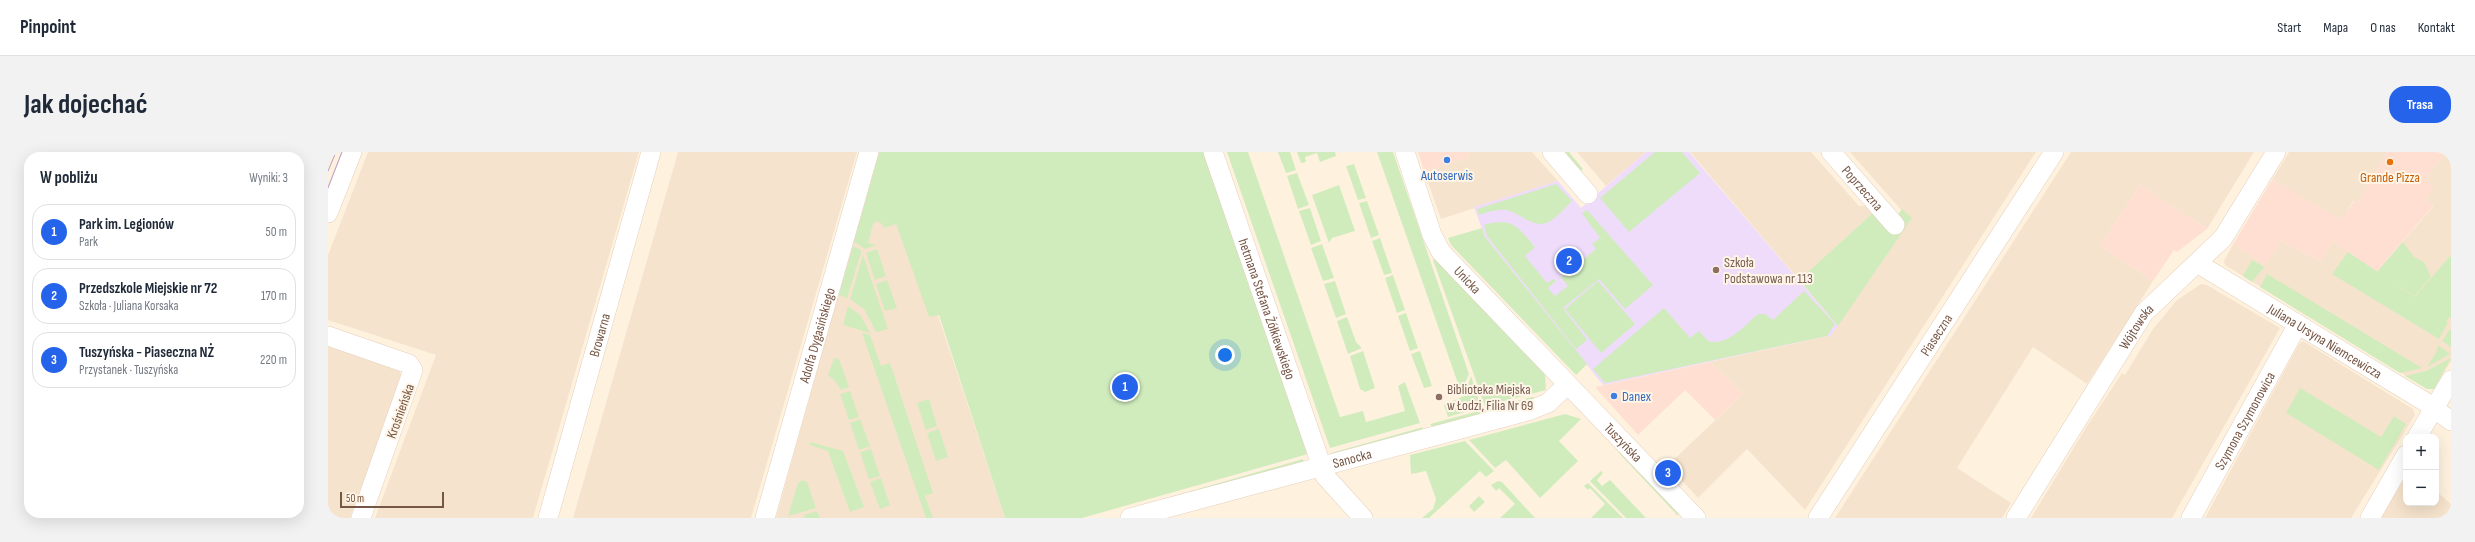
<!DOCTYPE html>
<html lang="pl">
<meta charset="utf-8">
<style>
:root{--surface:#fff;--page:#f2f2f3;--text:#1f2937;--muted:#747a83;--line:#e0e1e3;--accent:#2563eb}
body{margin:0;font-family:"Sofia Sans Condensed",sans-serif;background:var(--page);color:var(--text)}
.controls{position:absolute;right:12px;bottom:12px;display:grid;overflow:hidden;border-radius:8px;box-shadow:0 4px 16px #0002}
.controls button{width:36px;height:36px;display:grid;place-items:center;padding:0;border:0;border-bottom:1px solid var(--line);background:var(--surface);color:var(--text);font:20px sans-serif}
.scale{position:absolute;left:12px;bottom:10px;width:104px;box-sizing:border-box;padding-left:4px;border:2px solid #765645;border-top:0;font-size:11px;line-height:14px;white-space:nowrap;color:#765645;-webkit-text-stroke:3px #fff5e7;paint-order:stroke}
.you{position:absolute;left:897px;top:203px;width:14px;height:14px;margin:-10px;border:3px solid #fff;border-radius:50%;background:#1a73e8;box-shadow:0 0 0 6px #1a73e833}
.badge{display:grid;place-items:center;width:26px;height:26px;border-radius:50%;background:var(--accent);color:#fff;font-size:13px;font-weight:700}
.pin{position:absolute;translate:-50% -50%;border:2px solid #fff;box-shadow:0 1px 4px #0006}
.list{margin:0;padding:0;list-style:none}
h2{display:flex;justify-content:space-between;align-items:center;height:52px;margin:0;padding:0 16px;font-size:17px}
h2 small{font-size:13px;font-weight:400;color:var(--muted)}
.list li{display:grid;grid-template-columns:26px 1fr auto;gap:12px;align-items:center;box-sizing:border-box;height:56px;margin:0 8px 8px;padding:0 8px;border:1px solid var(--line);border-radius:16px}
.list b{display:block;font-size:15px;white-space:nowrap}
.list p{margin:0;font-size:13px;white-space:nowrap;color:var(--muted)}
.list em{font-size:13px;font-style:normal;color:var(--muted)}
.map{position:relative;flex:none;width:2123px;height:366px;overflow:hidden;border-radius:16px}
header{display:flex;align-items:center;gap:24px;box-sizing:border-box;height:56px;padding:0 20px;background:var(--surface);border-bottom:1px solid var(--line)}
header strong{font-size:19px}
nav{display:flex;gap:22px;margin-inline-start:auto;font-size:14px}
.intro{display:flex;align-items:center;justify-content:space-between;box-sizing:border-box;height:96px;padding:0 24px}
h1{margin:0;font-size:28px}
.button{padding:10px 18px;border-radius:16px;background:var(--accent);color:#fff;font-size:14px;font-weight:700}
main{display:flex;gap:24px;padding:0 24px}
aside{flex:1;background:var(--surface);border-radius:16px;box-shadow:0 4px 16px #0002}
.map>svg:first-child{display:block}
.residential{fill:#f6e3cd}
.commercial{fill:#ffdfd2}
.education{fill:#efdcfa}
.green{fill:#d0ecbd}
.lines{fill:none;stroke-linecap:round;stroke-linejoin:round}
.minor-casing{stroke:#e5cfbd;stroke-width:20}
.minor{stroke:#fff;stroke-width:19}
.tram{stroke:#b49dc8;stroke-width:1}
.shop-dot{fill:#3f7fe0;stroke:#fff5e7;stroke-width:1.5}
.food-dot{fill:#e8710a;stroke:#fff5e7;stroke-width:1.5}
.education-dot{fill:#8d6e63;stroke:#fff5e7;stroke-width:1.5}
.labels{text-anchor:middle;stroke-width:4;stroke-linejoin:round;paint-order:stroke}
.shop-label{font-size:14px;fill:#366cbe;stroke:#fff5e7}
.food-label{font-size:14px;fill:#c56008;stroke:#fff5e7}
.street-label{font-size:14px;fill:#765645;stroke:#fff5e7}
.education-label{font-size:14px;fill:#785e54;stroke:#fff5e7;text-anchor:start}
</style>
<header>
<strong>Pinpoint</strong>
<nav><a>Start</a><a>Mapa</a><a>O nas</a><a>Kontakt</a></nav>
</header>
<div class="intro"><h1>Jak dojechać</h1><a class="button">Trasa</a></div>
<main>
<aside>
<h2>W pobliżu<small>Wyniki: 3</small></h2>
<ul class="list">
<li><span class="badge">1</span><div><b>Park im. Legionów</b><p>Park</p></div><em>50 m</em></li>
<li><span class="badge">2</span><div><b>Przedszkole Miejskie nr 72</b><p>Szkoła · Juliana Korsaka</p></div><em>170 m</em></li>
<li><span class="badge">3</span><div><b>Tuszyńska - Piaseczna NŻ</b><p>Przystanek · Tuszyńska</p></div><em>220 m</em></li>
</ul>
</aside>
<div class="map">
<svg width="2123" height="366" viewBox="0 0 2123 366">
<rect width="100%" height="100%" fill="#fef2df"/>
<path class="residential" d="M40,0H311L205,366H47L108,203L0,168V103Z
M350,0H529L423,366H245Z
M1141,0H1204L1230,29L1113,67L1096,19L1140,6Z
M1249,0H1318L1278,34Z
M1362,0H1483L1531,54L1542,53L1547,59L1471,128Z
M1522,0H1708L1477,358L1419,297L1370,346L1340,313L1415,242L1382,210L1499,184L1502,185L1582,68Z
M1743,0H1926L1879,77L1812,33L1772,94L1825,129L1759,232L1705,195L1629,316L1683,351L1674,366H1507Z
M1961,0H2059L2030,51L2025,49L2014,69L1944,28Z
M2118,0H2123V209L2106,237H2099L1897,113L1896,109L1905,92L1938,112L1953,88L1992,109L2005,89L2048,120L2105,55L2097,47V27Z
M539,40L573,51L677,366H448Z
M1873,132L1879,133L1952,176L1844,366H1703L1759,274L1794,221L1797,223L1825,177L1849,148Z
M1975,189L2085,257L2087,263L2023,366H1877L1971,192Z
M0,194L71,219L74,224L22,366H0Z
M2078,324V351H2108V339L2123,352V366H2053Z"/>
<path class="commercial" d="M1090,0H1141L1140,6L1096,19Z
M2059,0H2118L2097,27L2106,36L2097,47L2105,54L2048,120L2005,89L1992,109L1953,88L1938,113L1905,92L1944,28L2014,68L2026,49L2030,51Z
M1812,33L1879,77L1849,100L1846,98L1825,129L1772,94Z
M1382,210L1415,242L1387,268L1357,238L1310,283L1267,235Z"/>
<path class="education" d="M1318,0H1361L1510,174L1502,185L1499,184L1275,233L1157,85L1146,55L1230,29L1253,56Z"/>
<path class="green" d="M551,0H879L980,302L754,366H677L611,163L601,165L568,72L556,76L554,72L549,69L545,72L540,91L548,93L537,97L526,90Z
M899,0H920L1012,265L1035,259L1038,270L1077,259L1070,234L1077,230L1092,271L1002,296Z
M950,0H962L968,18L958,21Z
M969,0H1007L1008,4L992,10L989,1L977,5L978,10L973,11Z
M1049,0H1065L1141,222L1133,240Z
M1230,0H1241L1255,17L1249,22Z
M1327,0H1354L1372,21L1301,80L1272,46Z
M1026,12L1038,46L1030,48L1018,14Z
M969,21L981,53L970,57L959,24Z
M1228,32L1244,49C1238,55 1231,63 1224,68C1207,80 1194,61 1178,58C1169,57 1160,60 1151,63L1149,57Z
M1011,33L1027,79L1004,86L1001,91L984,43Z
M1039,49L1051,83L1043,86L1031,51Z
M982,56L993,89L983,93L971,59Z
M1574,57L1584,66L1510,174L1471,128L1547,59L1568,65Z
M1259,58L1325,133L1297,157L1271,127L1235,156L1259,188L1248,197L1159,84L1156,73C1184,65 1189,74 1207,95L1197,104L1219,131L1226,127L1228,129L1220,136L1227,144L1240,134L1233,126L1268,97L1264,92L1272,86L1254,61Z
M1154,76L1157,85L1259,212L1248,223L1123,93L1120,86Z
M1052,86L1064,121L1056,123L1044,89Z
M2075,90L2086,105L2096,110L2103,125L2087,144L2049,120Z
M994,92L1006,126L995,129L983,96Z
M525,94L533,98V101L519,146L511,143Z
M549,97L558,124L547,128L538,101Z
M2020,100L2087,145L2123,103V166L2121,165L2118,170L2120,171L2111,187L2004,122Z
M535,103L560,177L548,180L536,157L522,147Z
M1108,106L1217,222L1218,238L1157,254L1105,108Z
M1924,108L1936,115L1924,130L1915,124Z
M1939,122L2094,216L2072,221L1932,135Z
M1065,123L1077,158L1069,161L1057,126Z
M559,128L569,156L557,159L548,132Z
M1007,129L1018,162L1008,166L996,132Z
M1270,129L1307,172L1273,201L1237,157Z
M1476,139L1507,172L1499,184L1277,231L1265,217L1336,156L1362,186L1371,179L1380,189C1399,195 1417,173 1430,162H1437L1445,168Z
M520,154L533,164L542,181L515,173Z
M1078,161L1090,196L1082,199L1070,164Z
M1019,165L1028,190L1034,196L1020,202L1009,169Z
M2122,177L2123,178V195L2114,189Z
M534,181L542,183L553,214L562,211L605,341L597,344L605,366H598Z
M2110,193L2122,202L2099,215L2109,199Z
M1035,199L1047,236L1037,240L1032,237L1022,204Z
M1092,199L1104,234L1096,236L1083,202Z
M506,206L511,207L521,235L513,238L508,230L500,223Z
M2123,206L2106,237H2099L2077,224L2098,219Z
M1143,224L1153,255L1120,265L1116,253L1136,244Z
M1972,236L2053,285L2066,264L2078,272L2051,318L1958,261Z
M522,239L531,265L521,268L512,242Z
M1204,245L1212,247L1105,276L1102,272Z
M601,247L609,274L598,278L589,251Z
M1237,262L1253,267L1231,289L1250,309L1212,346L1178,308L1167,316L1141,288Z
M532,267L542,294L531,298L522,271Z
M1095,275L1093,281L1004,304L1003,301Z
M611,277L620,305L608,309L599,281Z
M1137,289L1166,319L1158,325L1152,319L1101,366H1094L1105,357L1108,347L1098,319L1083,322L1082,303Z
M482,290L515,299L536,355L522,360L500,299L482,293Z
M543,297L552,324L541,327L532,300Z
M1290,300L1295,301L1351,360L1350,364Z
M975,307L976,311L836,350L835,347Z
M1273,319L1275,321L1269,328L1274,334L1282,328L1318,366H1298L1262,329Z
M553,326L562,353L552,357L542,330Z
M475,328L479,330L488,356L460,364L470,331Z
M1170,329L1174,330L1207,366H1172L1187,352L1171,336L1168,339L1163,333Z
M1260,331L1295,366H1263L1277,352L1262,336L1260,338L1256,334Z
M1151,344L1157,350L1146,360L1141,354Z
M489,359L492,366H477L476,363Z"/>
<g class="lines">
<defs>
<g id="minor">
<path id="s1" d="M885,0L997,324L1035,366"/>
<path id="s2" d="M1077,0L1104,83L1113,100L1368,366"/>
<path d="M1224,0L1260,42"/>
<path id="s3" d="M1503,0L1567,73"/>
<path d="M0,61L24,0"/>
<path id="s4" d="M1869,111L2099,251L2123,269"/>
<path d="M0,184L81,212L85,218L33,366"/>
<path d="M2089,285L2123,228"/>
<path id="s5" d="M220,366L323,0"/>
<path id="s6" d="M437,366L541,0"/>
<path id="s7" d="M802,366L1203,258L1220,251L1239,233"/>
<path id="s8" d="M1490,366L1726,0"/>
<path id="s9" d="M1688,366L1816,161L1895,86L1948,0"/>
<path id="s10" d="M1863,366L1970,172"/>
<path d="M2042,366L2078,303"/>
</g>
</defs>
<use href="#minor" class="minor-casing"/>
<use href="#minor" class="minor"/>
<path class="tram" d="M0,19L8,0
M0,36L14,0"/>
</g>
<g class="shop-dot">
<circle cx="1119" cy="8" r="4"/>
<circle cx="1286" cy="244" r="4"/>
</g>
<circle class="food-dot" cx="2062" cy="10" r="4"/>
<g class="education-dot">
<circle cx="1388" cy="118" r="4"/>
<circle cx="1111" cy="245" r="4"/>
</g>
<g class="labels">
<g class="shop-label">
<text x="1119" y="28">Autoserwis</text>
<text x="1294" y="249" text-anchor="start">Danex</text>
</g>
<g class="food-label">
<text x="2062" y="30">Grande Pizza</text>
</g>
<g class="street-label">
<text dy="5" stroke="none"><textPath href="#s3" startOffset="48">Poprzeczna</textPath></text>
<text dy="5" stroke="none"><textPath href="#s2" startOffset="145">Unicka</textPath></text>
<text dy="5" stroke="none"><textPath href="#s1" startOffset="166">hetmana Stefana Żółkiewskiego</textPath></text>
<text dy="5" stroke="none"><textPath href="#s9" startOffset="226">Wójtowska</textPath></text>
<text dy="5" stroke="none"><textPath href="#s5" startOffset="190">Browarna</textPath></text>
<text dy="5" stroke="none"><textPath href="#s6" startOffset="190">Adolfa Dygasińskiego</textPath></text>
<text dy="5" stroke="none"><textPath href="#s8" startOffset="218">Piaseczna</textPath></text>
<text dy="5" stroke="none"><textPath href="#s4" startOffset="150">Juliana Ursyna Niemcewicza</textPath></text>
<text transform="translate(72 259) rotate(-70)" y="5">Krośnieńska</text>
<text dy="5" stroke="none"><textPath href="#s10" startOffset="111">Szymona Szymonowica</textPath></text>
<text dy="5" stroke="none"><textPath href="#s2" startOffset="370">Tuszyńska</textPath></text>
<text dy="5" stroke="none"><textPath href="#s7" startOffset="230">Sanocka</textPath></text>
</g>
<g class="education-label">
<text x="1396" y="115">Szkoła<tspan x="1396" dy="16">Podstawowa nr 113</tspan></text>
<text x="1119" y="242">Biblioteka Miejska<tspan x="1119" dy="16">w Łodzi, Filia Nr 69</tspan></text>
</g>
</g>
</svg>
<div class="controls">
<button>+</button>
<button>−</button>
</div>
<div class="scale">50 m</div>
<div class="you"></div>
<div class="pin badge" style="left:797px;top:235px">1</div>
<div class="pin badge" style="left:1241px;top:109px">2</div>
<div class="pin badge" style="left:1340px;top:321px">3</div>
</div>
</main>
